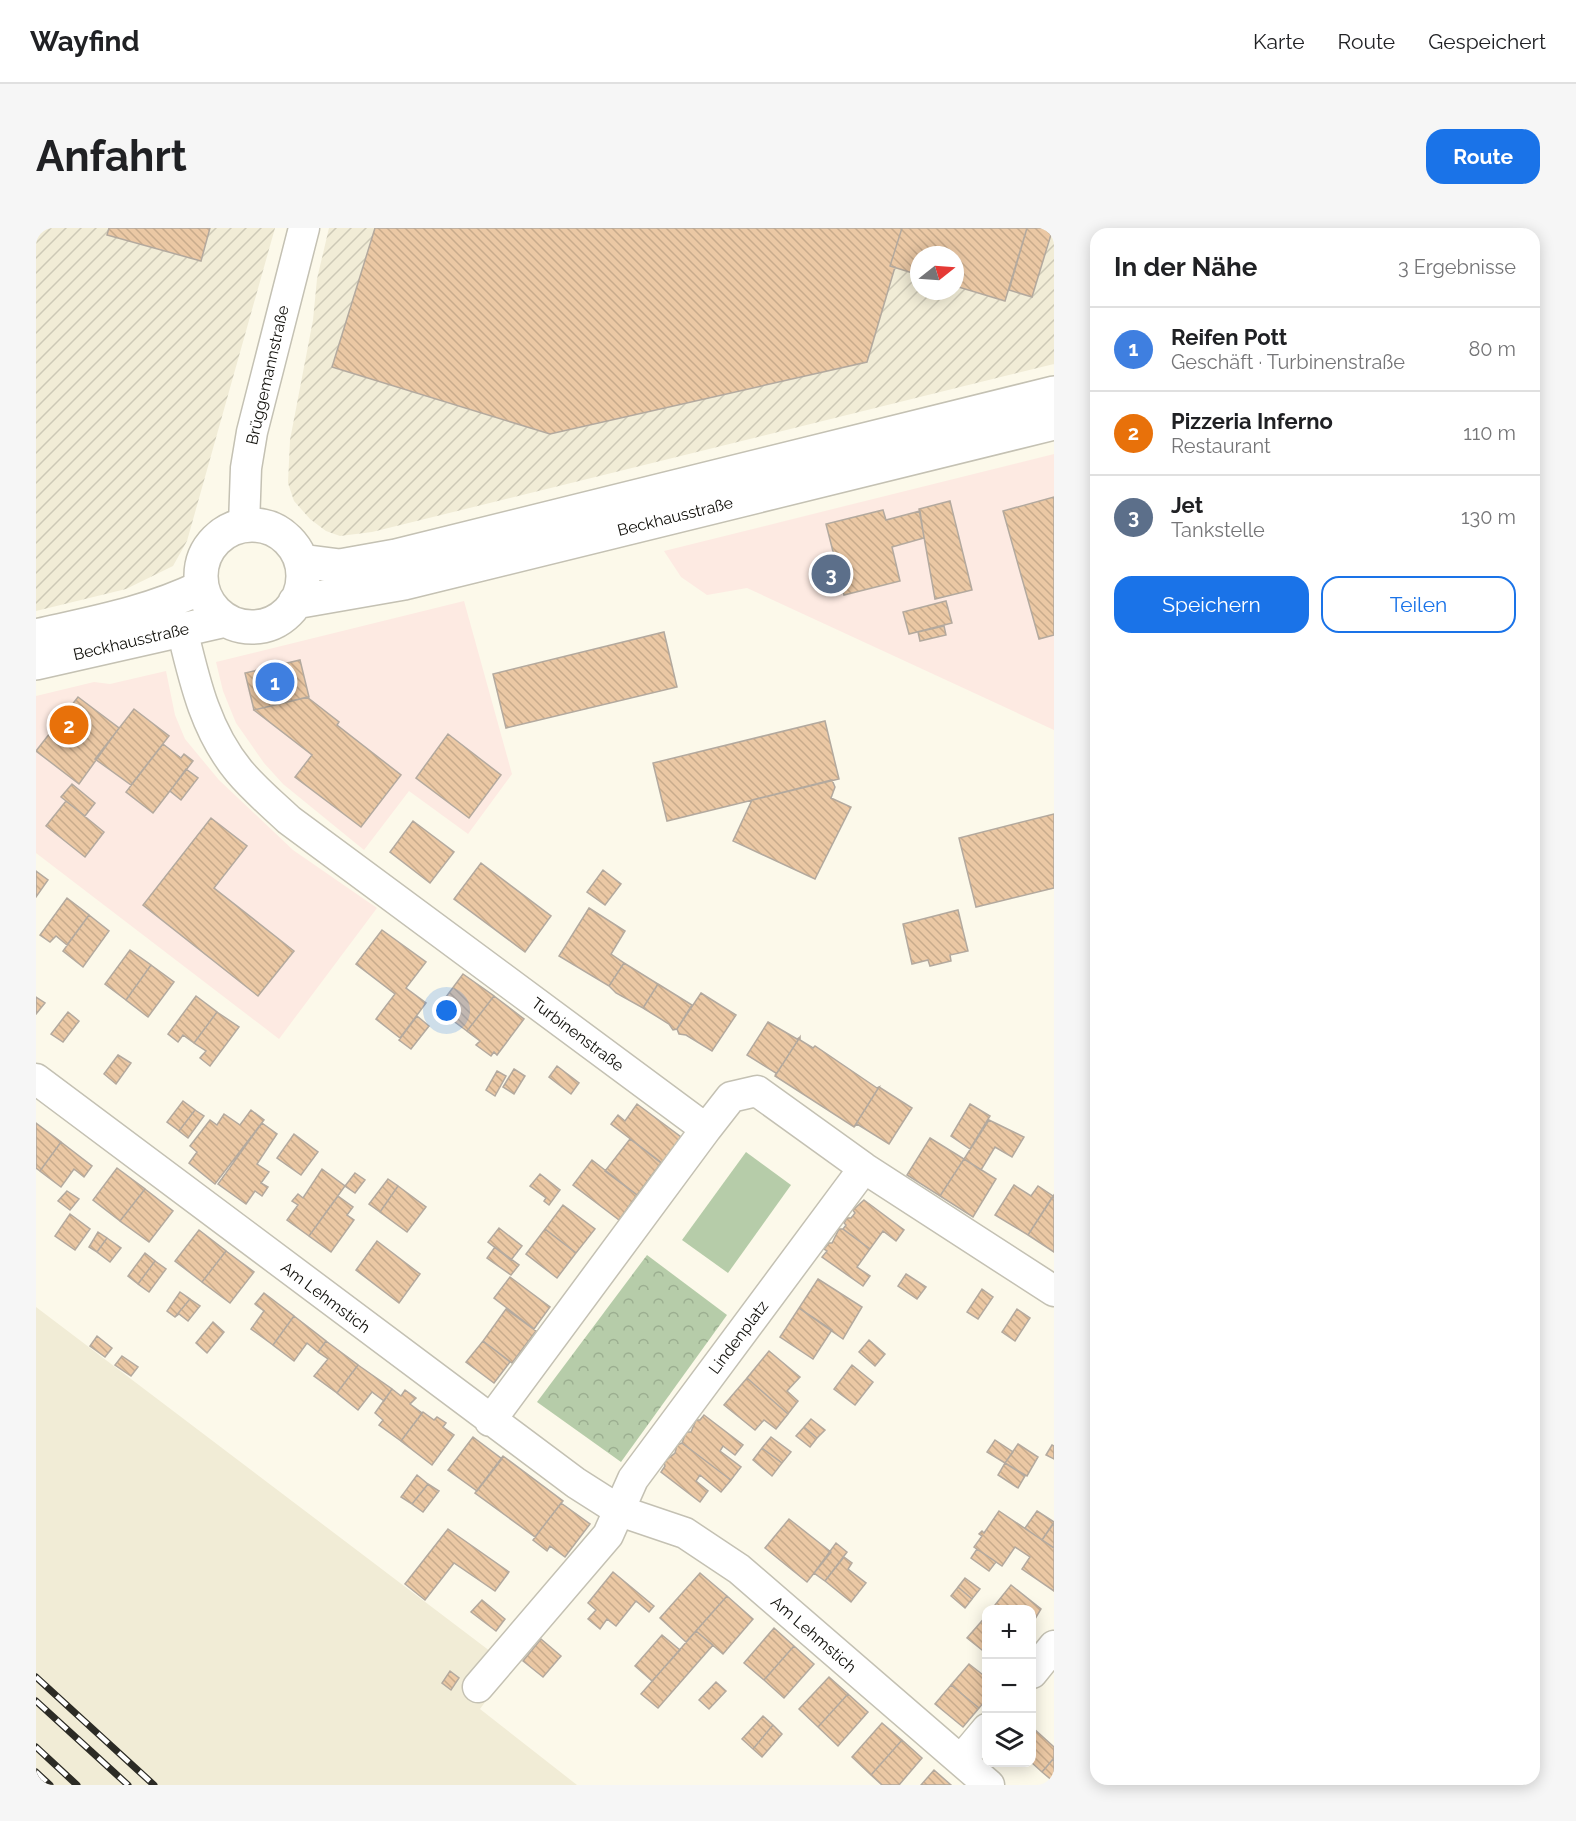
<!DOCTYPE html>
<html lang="de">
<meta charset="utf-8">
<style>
:root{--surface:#fff;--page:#f6f6f6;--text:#202124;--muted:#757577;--line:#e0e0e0;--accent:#1a73e8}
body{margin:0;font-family:Raleway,sans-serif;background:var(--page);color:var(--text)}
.controls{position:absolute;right:18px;bottom:18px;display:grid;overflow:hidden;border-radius:12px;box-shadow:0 3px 15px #0003}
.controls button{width:54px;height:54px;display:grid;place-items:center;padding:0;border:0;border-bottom:2px solid var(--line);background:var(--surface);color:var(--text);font:30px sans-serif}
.compass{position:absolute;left:874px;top:18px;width:54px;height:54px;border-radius:50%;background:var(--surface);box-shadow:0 3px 15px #0003;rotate:73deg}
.you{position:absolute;left:411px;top:783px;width:21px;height:21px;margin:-15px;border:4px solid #fff;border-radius:50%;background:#1a73e8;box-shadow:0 0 0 9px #1a73e833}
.badge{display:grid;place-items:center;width:39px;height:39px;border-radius:50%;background:var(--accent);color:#fff;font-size:20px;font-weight:700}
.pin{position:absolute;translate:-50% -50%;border:3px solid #fff;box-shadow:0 2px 6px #0006}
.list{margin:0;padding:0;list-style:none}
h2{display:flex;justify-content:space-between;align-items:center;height:78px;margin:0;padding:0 24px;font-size:26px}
h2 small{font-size:20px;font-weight:400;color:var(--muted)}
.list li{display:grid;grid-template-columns:39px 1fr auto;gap:18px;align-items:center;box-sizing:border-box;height:84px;padding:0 24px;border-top:2px solid var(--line)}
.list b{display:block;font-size:22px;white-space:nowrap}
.list p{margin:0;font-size:20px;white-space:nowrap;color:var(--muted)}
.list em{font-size:20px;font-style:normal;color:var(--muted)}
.actions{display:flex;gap:12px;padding:18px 24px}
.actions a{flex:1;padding:14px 0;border:2px solid var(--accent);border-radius:18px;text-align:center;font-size:21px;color:var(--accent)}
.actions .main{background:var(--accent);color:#fff}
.icon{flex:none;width:33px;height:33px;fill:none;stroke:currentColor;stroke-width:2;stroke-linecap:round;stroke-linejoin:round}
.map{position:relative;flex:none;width:1018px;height:1557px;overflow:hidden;border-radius:18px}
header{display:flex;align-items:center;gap:36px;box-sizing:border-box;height:84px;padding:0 30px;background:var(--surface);border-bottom:2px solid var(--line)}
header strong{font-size:28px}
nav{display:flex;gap:33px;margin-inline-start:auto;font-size:21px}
.intro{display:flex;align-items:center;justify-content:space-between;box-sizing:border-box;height:144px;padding:0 36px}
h1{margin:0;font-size:42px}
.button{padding:15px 27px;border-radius:18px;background:var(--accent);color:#fff;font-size:21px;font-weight:700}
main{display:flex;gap:36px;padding:0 36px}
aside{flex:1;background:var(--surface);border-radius:18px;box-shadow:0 3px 15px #0003}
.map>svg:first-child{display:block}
.commercial{fill:#fdeae2}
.industrial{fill:url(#industrial-furrows);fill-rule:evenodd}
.built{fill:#f1ecd6}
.green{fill:#b6cca9}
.park{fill:url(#park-crowns)}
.building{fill:url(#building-back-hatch);stroke:#b3a99e;stroke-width:1.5}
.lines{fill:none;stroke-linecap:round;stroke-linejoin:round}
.minor-casing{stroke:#c4c1b3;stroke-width:33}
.secondary-casing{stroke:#c4c1b3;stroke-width:36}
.minor{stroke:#fff;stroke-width:30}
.secondary{stroke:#fff;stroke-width:33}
.rail-casing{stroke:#2c2b25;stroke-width:7}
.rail{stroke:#fff;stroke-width:4.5;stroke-dasharray:14;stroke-linecap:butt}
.labels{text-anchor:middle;stroke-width:4.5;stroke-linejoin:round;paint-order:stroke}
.street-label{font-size:16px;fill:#0e0d08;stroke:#fff}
</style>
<header>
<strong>Wayfind</strong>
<nav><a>Karte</a><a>Route</a><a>Gespeichert</a></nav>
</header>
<div class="intro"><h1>Anfahrt</h1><a class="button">Route</a></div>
<main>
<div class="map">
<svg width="1018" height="1557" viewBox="0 0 1018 1557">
<defs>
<pattern id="industrial-furrows" width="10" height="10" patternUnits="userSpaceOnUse" patternTransform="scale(1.5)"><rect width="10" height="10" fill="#f1ecd6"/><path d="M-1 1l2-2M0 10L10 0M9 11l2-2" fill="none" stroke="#cdc9b6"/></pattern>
<pattern id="park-crowns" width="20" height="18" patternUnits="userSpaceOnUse" patternTransform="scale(1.5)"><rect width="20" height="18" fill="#b6cca9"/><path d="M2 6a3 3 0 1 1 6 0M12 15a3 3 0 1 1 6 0" fill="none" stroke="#9bae90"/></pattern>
<pattern id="building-back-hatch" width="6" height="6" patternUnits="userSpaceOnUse" patternTransform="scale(1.5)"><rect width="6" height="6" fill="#ebc8a4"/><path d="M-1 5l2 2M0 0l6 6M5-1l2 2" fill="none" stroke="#c8ab8c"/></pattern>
</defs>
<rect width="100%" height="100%" fill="#fcf9ea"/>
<path class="commercial" d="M1018,226V502L711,360L671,367L645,349L628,323Z
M428,373L476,546L432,606L373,563L328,622L247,556L228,535L200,495L187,463L180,434Z
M130,443L139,487L149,511L183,552L257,622L341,680L243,811L0,625V468L58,454L74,456Z"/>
<path class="industrial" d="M0,0H239L151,313L137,338L90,361L0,383Z
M293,0H1018V136L336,304L304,308L290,303L274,291L258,273L252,255L254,212L277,92L281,51ZM883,27H919V63H883Z"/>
<path class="built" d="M0,1079L475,1439L444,1481L541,1557H0Z"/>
<path class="green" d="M710,924L755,957L692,1045L646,1012Z"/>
<path class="park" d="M611,1027L691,1087L585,1234L501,1174Z"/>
<path class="building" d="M73,0H174L165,33L71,7Z
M339,0H866L854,38L859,39L831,134L514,206L296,139Z
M866,0H991L969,73L919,58V27H883V47L854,38Z
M991,0H1017L996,69L973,62Z
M1018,269V407L1003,411L967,283Z
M914,273L936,362L899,371L883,281Z
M847,282L850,292L884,283L888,310L856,319L864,353L808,367L790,296Z
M910,373L916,395L873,406L867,384Z
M908,398L910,407L884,413L882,404Z
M628,404L641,459L470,500L457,446Z
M264,432L273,469L218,482L209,445Z
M42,469L83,500L43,556L0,523Z
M271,469L303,494L301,497L365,547L325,599L259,549L276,527L218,482Z
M98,481L133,508L95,557L59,531Z
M789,493L803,551L631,593L617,535Z
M412,506L465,547L433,590L380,550Z
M127,516L145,530L148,526L157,533L117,585L90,564Z
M150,541L162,550L145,572L134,563Z
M796,552L799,559L795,570L815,579L779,651L697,613L716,572Z
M36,556L59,575L49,588L25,569Z
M30,573L68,604L49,629L10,598Z
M1018,586V660L940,679L923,610Z
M175,590L211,618L178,660L258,723L222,768L107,677Z
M377,593L418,624L394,655L354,624Z
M445,635L515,688L489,724L418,671Z
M567,642L585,656L569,677L551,664Z
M0,643L12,652L0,669Z
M31,670L53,687L31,717L20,708L14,714L4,707Z
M553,680L589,703L575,726L588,735L573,758L523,728Z
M922,682L932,723L914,727L915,733L894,738L892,732L876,736L867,696Z
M53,687L73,703L47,739L27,723Z
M346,702L390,734L370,760L390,775L364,810L340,791L359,766L320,736Z
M94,722L115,737L90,772L69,756Z
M588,735L622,756L607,780L580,765L573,758Z
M115,737L138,754L112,789L90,772Z
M427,746L458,768L431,803L416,792L413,796L398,785Z
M622,756L656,777L641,801L637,802L633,796L607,780Z
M665,765L700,787L676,823L650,807L643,806L641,801Z
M160,768L181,784L158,815L147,807L142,814L132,806Z
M458,768L488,791L461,827L458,824L455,828L440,817L444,813L431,803Z
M0,769L9,775L0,786Z
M32,784L43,793L27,814L15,806Z
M181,784L203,799L174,838L164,830L170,823L158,815Z
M381,788L393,798L375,821L363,812Z
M732,794L761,811L764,809L739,848L740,845L711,827Z
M764,809V812L777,820L779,818L841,860L843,859L818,899L739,848Z
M82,827L95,835L80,856L68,846Z
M521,838L543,855L535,866L513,849Z
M478,841L489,848L478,866L467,859Z
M461,843L470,848L459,868L450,862Z
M843,859L876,880L853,916L821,896L818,899Z
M147,873L159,882L143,903L131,894Z
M601,876L645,909L626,935L575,896L582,887L589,893Z
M934,876L954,888L934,921L915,908Z
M159,882L168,888L152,910L143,903Z
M215,882L228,892L179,956L153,935L161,924L154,918L174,892L181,897L188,886L204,897Z
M953,892L988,909L976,929L959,919L945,942L928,931Z
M0,895L25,914L4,943L0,940Z
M226,895L241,906L221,936L233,944L225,955L232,959L226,968L219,963L210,976L182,956Z
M258,906L282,924L265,947L241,930Z
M894,910L928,931L904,968L871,947Z
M594,911L625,935L601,967L569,943Z
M25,914L56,938L48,949L38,941L25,959L4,943Z
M928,931L960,951L937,989L904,968Z
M556,932L601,967L583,992L537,957Z
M81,940L109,961L84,993L57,972Z
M286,941L309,958L273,1008L251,992L262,977L256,973L262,966L267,970Z
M319,945L329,952L319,965L309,958Z
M504,946L524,962L513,977L508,973L510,970L494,958Z
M352,951L362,958L344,984L333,976Z
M978,957L995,968L1002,958L1017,968L992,1007L959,987Z
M362,958L390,979L371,1004L344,984Z
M109,961L137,983L113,1014L84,993Z
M31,963L43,971L34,982L22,973Z
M1018,967V1024L992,1007Z
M302,968L317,979L311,987L318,992L295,1024L273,1008Z
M828,972L868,1002L860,1013L847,1003L834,1021L807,1001L810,997L808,995L811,990H815L819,985L817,982Z
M527,977L559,1001L540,1025L509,1001Z
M34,986L54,1001L39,1022L19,1008Z
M463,1000L486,1018L475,1032L452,1014Z
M509,1001L540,1025L521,1050L490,1026Z
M803,1001H807L834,1021L821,1039L834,1048L827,1058L786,1029L791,1023L788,1021L793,1015H796Z
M163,1002L190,1023L166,1054L139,1033Z
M62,1004L71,1010L61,1024L53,1019Z
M71,1010L85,1020L74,1034L61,1024Z
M341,1013L384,1046L363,1075L320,1042Z
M459,1019L483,1037L475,1047L451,1030Z
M190,1023L218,1044L194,1075L166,1054Z
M109,1025L119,1033L102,1056L92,1048Z
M119,1033L130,1041L113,1064L102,1056Z
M870,1046L890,1059L881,1071L862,1058Z
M474,1049L514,1079L498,1101L458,1070Z
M782,1051L826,1079L807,1111L763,1080Z
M946,1061L957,1069L942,1091L931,1084Z
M144,1064L154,1071L139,1089L131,1083Z
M228,1065L258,1088L237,1117L215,1101L228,1083L219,1076Z
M154,1071L164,1078L152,1093L143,1086L139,1089Z
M763,1080L796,1102L777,1131L744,1109Z
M470,1081L500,1103L476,1135L447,1113Z
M981,1081L994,1090L979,1113L966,1104Z
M258,1088L290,1113L282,1124L271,1115L258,1133L237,1117Z
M177,1094L188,1104L171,1125L160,1115Z
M61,1108L76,1120L69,1129L54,1118Z
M833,1112L849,1126L839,1138L823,1124Z
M290,1113L322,1137L301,1165L278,1148L292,1131L282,1124Z
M447,1113L474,1134L458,1155L430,1134Z
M733,1123L764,1149L751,1163L762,1173L752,1186L711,1150Z
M86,1128L102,1139L95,1148L79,1137Z
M322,1137L356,1161L348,1173L336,1164L322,1182L301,1165Z
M816,1137L837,1154L819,1177L798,1161Z
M711,1150L752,1186L740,1201L728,1192L719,1202L688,1177Z
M356,1161L365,1168L369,1162L380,1170L374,1176L386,1185L365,1213L343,1197L347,1192L339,1185Z
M387,1184L398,1192L401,1189L410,1195L407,1199L418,1207L396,1237L365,1213Z
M668,1187L707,1217L699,1227L687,1218L684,1223L705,1239L695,1252L646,1215L650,1204H655L660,1192H664Z
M775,1191L789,1202L781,1210L768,1199Z
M768,1199L781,1210L774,1219L760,1208Z
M437,1209L466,1231L441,1263L412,1242Z
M735,1209L755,1224L746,1235L726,1220Z
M959,1212L977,1224L969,1235L951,1224Z
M646,1215L695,1252L685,1264L664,1247L660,1253L672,1263L664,1274L625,1244L629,1238L628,1234L639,1225L641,1217Z
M982,1216L1002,1229L991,1248L969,1235Z
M1016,1217L1018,1218V1231L1010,1227Z
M726,1220L746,1235L736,1248L717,1232Z
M467,1228L527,1273L499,1309L439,1265Z
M969,1235L989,1248L982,1260L962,1247Z
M381,1247L392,1256L376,1276L365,1269Z
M392,1256L403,1263L387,1284L376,1276Z
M525,1275L554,1296L529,1329L514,1318L511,1323L497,1312Z
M963,1283L1018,1320V1363L986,1341L994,1329L979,1319L966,1338L938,1319L946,1308L943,1306L946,1303L948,1305Z
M1001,1283L1018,1294L1006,1312L989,1300Z
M753,1291L795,1324L771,1354L729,1320Z
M1018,1295V1320L1006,1312Z
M412,1301L473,1344L459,1363L418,1335L389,1372L369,1356Z
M800,1315L811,1324L789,1353L778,1345Z
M941,1321L960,1334L953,1343L935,1330Z
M808,1329L816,1335L812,1341L830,1355L815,1374L789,1353Z
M577,1344L618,1378L613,1384L600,1373L580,1398L571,1391L564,1401L552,1391L560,1382L552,1375Z
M664,1345L691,1368L650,1414L624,1390Z
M929,1350L944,1361L936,1371L922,1359Z
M975,1357L1005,1381L996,1396V1382H955Z
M922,1359L936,1371L929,1380L915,1368Z
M691,1368L717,1391L687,1426L660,1403Z
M446,1372L469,1391L460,1403L435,1384Z
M951,1387V1426L931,1410Z
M738,1400L758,1418L728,1452L708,1435Z
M660,1403L677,1417L622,1480L605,1466Z
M626,1407L644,1422L616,1453L599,1438Z
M505,1411L525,1428L507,1449L487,1433Z
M758,1418L778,1436L748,1470L728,1452Z
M933,1436L951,1450V1471L943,1480L915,1457Z
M414,1443L423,1450L415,1462L406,1455Z
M793,1449L812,1466L782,1499L763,1481Z
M680,1454L690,1463L673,1481L663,1472Z
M915,1457L943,1480L927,1499L899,1476Z
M812,1466L832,1484L802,1518L782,1499Z
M727,1488L737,1497L717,1521L706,1511Z
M846,1495L866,1512L835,1547L816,1529Z
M737,1497L746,1506L726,1529L717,1521Z
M996,1499L1018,1519V1530L1006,1544L995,1534Z
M866,1512L886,1530L863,1557H846L835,1547Z
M1018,1530V1554L1006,1544Z
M898,1542L915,1557H885Z"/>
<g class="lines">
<defs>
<path id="minor" d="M208,297L210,240L216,204L268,0
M146,401C158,451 169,502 203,543C218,561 236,576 253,592L670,901L695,869L721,863L828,940L1018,1063
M0,851L540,1255L584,1283L649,1305L703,1341L953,1557
M454,1193L670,901
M996,1445L1018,1418
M442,1459L572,1307L597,1251L828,940
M925,1532L951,1501"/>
<path id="secondary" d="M165 348a51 51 0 1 1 102 0a51 51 0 1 1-102 0Z
M265,333L304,338L360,328L1018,165
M259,374L368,355L1018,195
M0,408C57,395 113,385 166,359
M0,435L190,392"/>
</defs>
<use href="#minor" class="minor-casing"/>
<use href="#secondary" class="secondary-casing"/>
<use href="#minor" class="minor"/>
<use href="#secondary" class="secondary"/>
<defs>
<path id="rail" d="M0,1449L118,1557
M0,1473L92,1557
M0,1519L41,1557
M0,1544L14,1557"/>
</defs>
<use href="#rail" class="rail-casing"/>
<use href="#rail" class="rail"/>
</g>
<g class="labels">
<g class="street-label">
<text transform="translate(231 147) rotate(-77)" y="6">Brüggemannstraße</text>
<text transform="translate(639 288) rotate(-14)" y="6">Beckhausstraße</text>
<text transform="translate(95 413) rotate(-13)" y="6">Beckhausstraße</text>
<text transform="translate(542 806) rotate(37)" y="6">Turbinenstraße</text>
<text transform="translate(290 1069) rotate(37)" y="6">Am Lehmstich</text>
<text transform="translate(702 1109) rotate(-53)" y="6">Lindenplatz</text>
<text transform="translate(778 1406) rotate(41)" y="6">Am Lehmstich</text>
</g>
</g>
</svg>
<div class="controls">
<button>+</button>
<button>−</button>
<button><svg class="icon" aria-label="layers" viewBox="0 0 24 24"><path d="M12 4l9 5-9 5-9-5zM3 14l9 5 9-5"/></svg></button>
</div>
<svg class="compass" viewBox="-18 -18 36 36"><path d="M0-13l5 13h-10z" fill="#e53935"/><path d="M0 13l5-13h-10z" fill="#757577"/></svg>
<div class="you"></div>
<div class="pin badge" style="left:239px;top:454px;background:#3f7fe0">1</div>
<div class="pin badge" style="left:33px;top:497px;background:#e8710a">2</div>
<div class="pin badge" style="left:795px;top:346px;background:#5c6f8a">3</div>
</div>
<aside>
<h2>In der Nähe<small>3 Ergebnisse</small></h2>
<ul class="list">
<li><span class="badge" style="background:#3f7fe0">1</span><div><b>Reifen Pott</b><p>Geschäft · Turbinenstraße</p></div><em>80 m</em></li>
<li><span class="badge" style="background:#e8710a">2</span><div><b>Pizzeria Inferno</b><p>Restaurant</p></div><em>110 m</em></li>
<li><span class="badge" style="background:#5c6f8a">3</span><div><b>Jet</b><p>Tankstelle</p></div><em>130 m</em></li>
</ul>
<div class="actions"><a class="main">Speichern</a><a>Teilen</a></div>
</aside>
</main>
